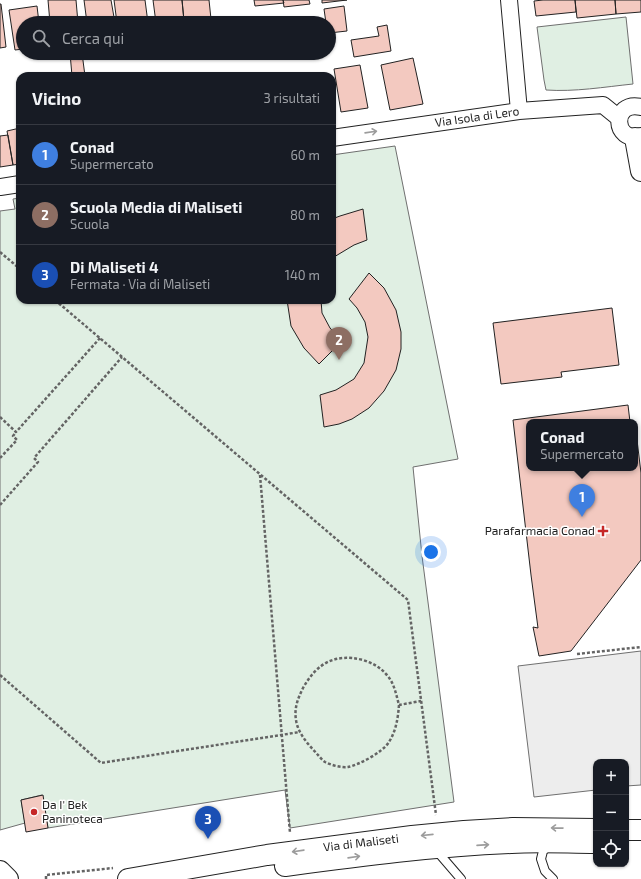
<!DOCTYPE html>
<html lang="it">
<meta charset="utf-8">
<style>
:root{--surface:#171b24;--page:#20242c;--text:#f1f3f6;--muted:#9ea1a6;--line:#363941;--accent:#7c3aed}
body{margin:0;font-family:"Exo 2",sans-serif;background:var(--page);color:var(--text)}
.controls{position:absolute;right:12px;bottom:12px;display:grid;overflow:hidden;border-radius:8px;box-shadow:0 1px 3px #0004}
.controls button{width:36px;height:36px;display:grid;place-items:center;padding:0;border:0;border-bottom:1px solid var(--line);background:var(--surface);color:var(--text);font:20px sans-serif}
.you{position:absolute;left:431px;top:552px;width:14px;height:14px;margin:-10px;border:3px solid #fff;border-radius:50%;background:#1a73e8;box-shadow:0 0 0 6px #1a73e833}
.badge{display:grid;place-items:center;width:26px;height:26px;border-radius:50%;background:var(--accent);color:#fff;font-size:13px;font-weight:700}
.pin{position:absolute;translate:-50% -33px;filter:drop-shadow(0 1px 2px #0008)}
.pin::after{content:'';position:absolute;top:21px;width:14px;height:12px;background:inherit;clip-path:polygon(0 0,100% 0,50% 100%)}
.popup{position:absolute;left:526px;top:419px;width:112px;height:52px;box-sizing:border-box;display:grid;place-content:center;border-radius:8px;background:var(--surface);filter:drop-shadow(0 1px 3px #0005);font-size:13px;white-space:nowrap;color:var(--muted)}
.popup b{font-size:15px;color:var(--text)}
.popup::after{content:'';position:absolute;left:50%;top:100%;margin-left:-8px;border:8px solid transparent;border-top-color:var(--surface)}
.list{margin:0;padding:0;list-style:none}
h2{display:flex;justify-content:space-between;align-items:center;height:52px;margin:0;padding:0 16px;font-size:17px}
h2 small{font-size:13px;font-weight:400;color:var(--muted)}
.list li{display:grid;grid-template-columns:26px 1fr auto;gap:12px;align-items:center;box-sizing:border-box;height:60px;padding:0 16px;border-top:1px solid var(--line)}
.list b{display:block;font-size:15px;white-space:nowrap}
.list p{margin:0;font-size:13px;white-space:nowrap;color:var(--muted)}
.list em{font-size:13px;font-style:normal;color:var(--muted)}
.icon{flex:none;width:22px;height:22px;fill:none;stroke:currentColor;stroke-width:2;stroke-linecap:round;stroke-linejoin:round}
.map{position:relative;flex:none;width:641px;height:879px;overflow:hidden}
.search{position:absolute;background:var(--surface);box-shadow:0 1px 3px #0004;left:16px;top:16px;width:320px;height:44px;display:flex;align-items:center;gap:10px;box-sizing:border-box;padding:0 14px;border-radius:22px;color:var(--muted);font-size:15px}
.panel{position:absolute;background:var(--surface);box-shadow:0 1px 3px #0004;left:16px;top:72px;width:320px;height:232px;border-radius:12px}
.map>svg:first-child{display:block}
.green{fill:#e0efe3;stroke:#6f6f6f}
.parking{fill:#ededed;stroke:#6f6f6f}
.building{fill:#f3c9c0;stroke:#222}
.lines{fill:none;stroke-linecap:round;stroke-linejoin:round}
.service-casing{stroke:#222;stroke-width:10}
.minor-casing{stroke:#222;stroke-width:18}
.tertiary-casing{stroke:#222;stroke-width:22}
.path{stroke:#646464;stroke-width:2.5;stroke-dasharray:3 2;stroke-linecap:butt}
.service{stroke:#fff;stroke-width:8}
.minor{stroke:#fff;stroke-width:16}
.tertiary{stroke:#fff;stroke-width:20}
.oneway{stroke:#9c9c9c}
.poi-dot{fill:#c62828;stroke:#fff;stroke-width:1.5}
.labels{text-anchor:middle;stroke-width:3;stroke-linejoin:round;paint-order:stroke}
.street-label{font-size:12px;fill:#222;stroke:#fff}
.poi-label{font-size:12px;fill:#222;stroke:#fff;text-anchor:end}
</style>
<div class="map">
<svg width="641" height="879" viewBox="0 0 641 879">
<rect width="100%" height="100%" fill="#fff"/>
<path class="green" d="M626,17L633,84C604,87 575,92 546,90L544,80L537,27Z
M395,146L458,459L413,467L422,556L454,802L290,828L285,790L48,828L42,795L21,800L25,823L0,830V211L15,209L13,199L20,198V300H332V155Z"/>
<path class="parking" d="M641,651V785L626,786V762H596V790L534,797L518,666Z"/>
<path class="building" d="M48,0H76L78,23H50Z
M84,0H111L115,23H87Z
M114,0H145L148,23H117Z
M153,0H182L184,21L169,23H156Z
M182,0H209L211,19L184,21Z
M254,0H283L284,3L255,6Z
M283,0H309L310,4L284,7Z
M322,0H347L322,3Z
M543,0H575L576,12L536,16L534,1Z
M575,0H615L616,14L577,18Z
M615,0H641V12L616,14Z
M0,4H1L6,47L0,48Z
M37,6L39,23H23V49L15,50L9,10Z
M344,6L347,31L329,33V23H326L324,9Z
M387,25L391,51L354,57L351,40L379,36L377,27Z
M70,53H82L85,76H72Z
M413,58L423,104L390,110L381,65Z
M360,65L368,108L341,112L334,69Z
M20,128V164L13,165L7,131Z
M8,135L13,165L0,167V136Z
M363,209L367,240L354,245L334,257L332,261V219L340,216Z
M369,273L384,288L396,310L401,332V349L396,370L384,391L369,408L352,419L339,424L324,427L320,395L336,390L354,379L364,363L368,337L365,322L357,308L349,299Z
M287,300H321L322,313L330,328L342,341L319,364L304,348L291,326Z
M612,308L619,365L561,372L562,377L501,384L493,323Z
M628,405L630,422H529V468H635V440H637L641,473V560L571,651L539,656L533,627L538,628L531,575L513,420Z
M43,795L48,828L26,832L21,800Z"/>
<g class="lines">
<defs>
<path id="service" d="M550,845L543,851L541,859L545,871L553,879
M436,850L461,879"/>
<path id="minor" d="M509,0L519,111
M641,107C611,100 613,144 641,136
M332,138L519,111L603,105L619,118
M0,187L20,184"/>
<path id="tertiary" d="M635,138L641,171
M626,830H641
M285,866C360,856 436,846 511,843C539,841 568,843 596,843
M0,871L8,879
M128,879L267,855L412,836L464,831L513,828L596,829"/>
</defs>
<use href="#service" class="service-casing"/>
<use href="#minor" class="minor-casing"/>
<use href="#tertiary" class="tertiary-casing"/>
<path class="path" d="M0,252L20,269
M55,300L408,600L436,815
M0,417L16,432L100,338
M0,458L17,440L13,436L16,432
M260,475L290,833
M0,505L38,462L34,458L122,357
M577,654L641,647
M0,675L101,763L300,732
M399,705C398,718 396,731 389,742C383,752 359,765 348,767C341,768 331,765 325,762C322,760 320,757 318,755C309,745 298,734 296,720C294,708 298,698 303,688C317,663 335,653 363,660C372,663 380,667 386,674C394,682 396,694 399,705L421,701
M46,879V875L113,868"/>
<use href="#service" class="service"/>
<use href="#minor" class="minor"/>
<use href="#tertiary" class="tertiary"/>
</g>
<defs><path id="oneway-shaft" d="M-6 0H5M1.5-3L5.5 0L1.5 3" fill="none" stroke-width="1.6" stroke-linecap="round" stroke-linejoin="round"/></defs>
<g class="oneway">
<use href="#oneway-shaft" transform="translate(371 132) rotate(-8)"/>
<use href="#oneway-shaft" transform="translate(557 828) rotate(-179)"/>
<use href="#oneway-shaft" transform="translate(427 835) rotate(174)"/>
<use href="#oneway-shaft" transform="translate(483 845) rotate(-4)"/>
<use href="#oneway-shaft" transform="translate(298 851) rotate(172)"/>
<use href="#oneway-shaft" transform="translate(354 857) rotate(-8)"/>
</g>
<g class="poi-dot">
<path d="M601 525h4v4h4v4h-4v4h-4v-4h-4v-4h4z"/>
<circle cx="34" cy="812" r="4"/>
</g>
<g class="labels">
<g class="street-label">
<text transform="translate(477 117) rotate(-8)" y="4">Via Isola di Lero</text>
<text transform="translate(361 843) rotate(-7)" y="4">Via di Maliseti</text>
</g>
<g class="poi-label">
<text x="595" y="535">Parafarmacia Conad</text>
<text x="42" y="809" text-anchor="start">Da I' Bek<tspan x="42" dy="14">Paninoteca</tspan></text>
</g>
</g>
</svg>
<div class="controls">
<button>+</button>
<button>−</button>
<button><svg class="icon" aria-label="locate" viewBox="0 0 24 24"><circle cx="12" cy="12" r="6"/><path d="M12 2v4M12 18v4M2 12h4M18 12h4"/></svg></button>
</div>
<div class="you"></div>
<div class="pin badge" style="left:582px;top:517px;background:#3f7fe0">1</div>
<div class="popup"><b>Conad</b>Supermercato</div>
<div class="pin badge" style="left:339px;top:360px;background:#8d6e63">2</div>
<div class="pin badge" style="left:208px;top:839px;background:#1a4fb4">3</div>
<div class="search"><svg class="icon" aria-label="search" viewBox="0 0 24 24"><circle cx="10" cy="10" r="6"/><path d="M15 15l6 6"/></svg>Cerca qui</div>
<section class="panel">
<h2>Vicino<small>3 risultati</small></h2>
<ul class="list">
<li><span class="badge" style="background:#3f7fe0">1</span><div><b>Conad</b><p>Supermercato</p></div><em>60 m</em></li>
<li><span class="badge" style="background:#8d6e63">2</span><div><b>Scuola Media di Maliseti</b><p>Scuola</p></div><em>80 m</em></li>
<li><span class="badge" style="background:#1a4fb4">3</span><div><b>Di Maliseti 4</b><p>Fermata · Via di Maliseti</p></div><em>140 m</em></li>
</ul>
</section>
</div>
